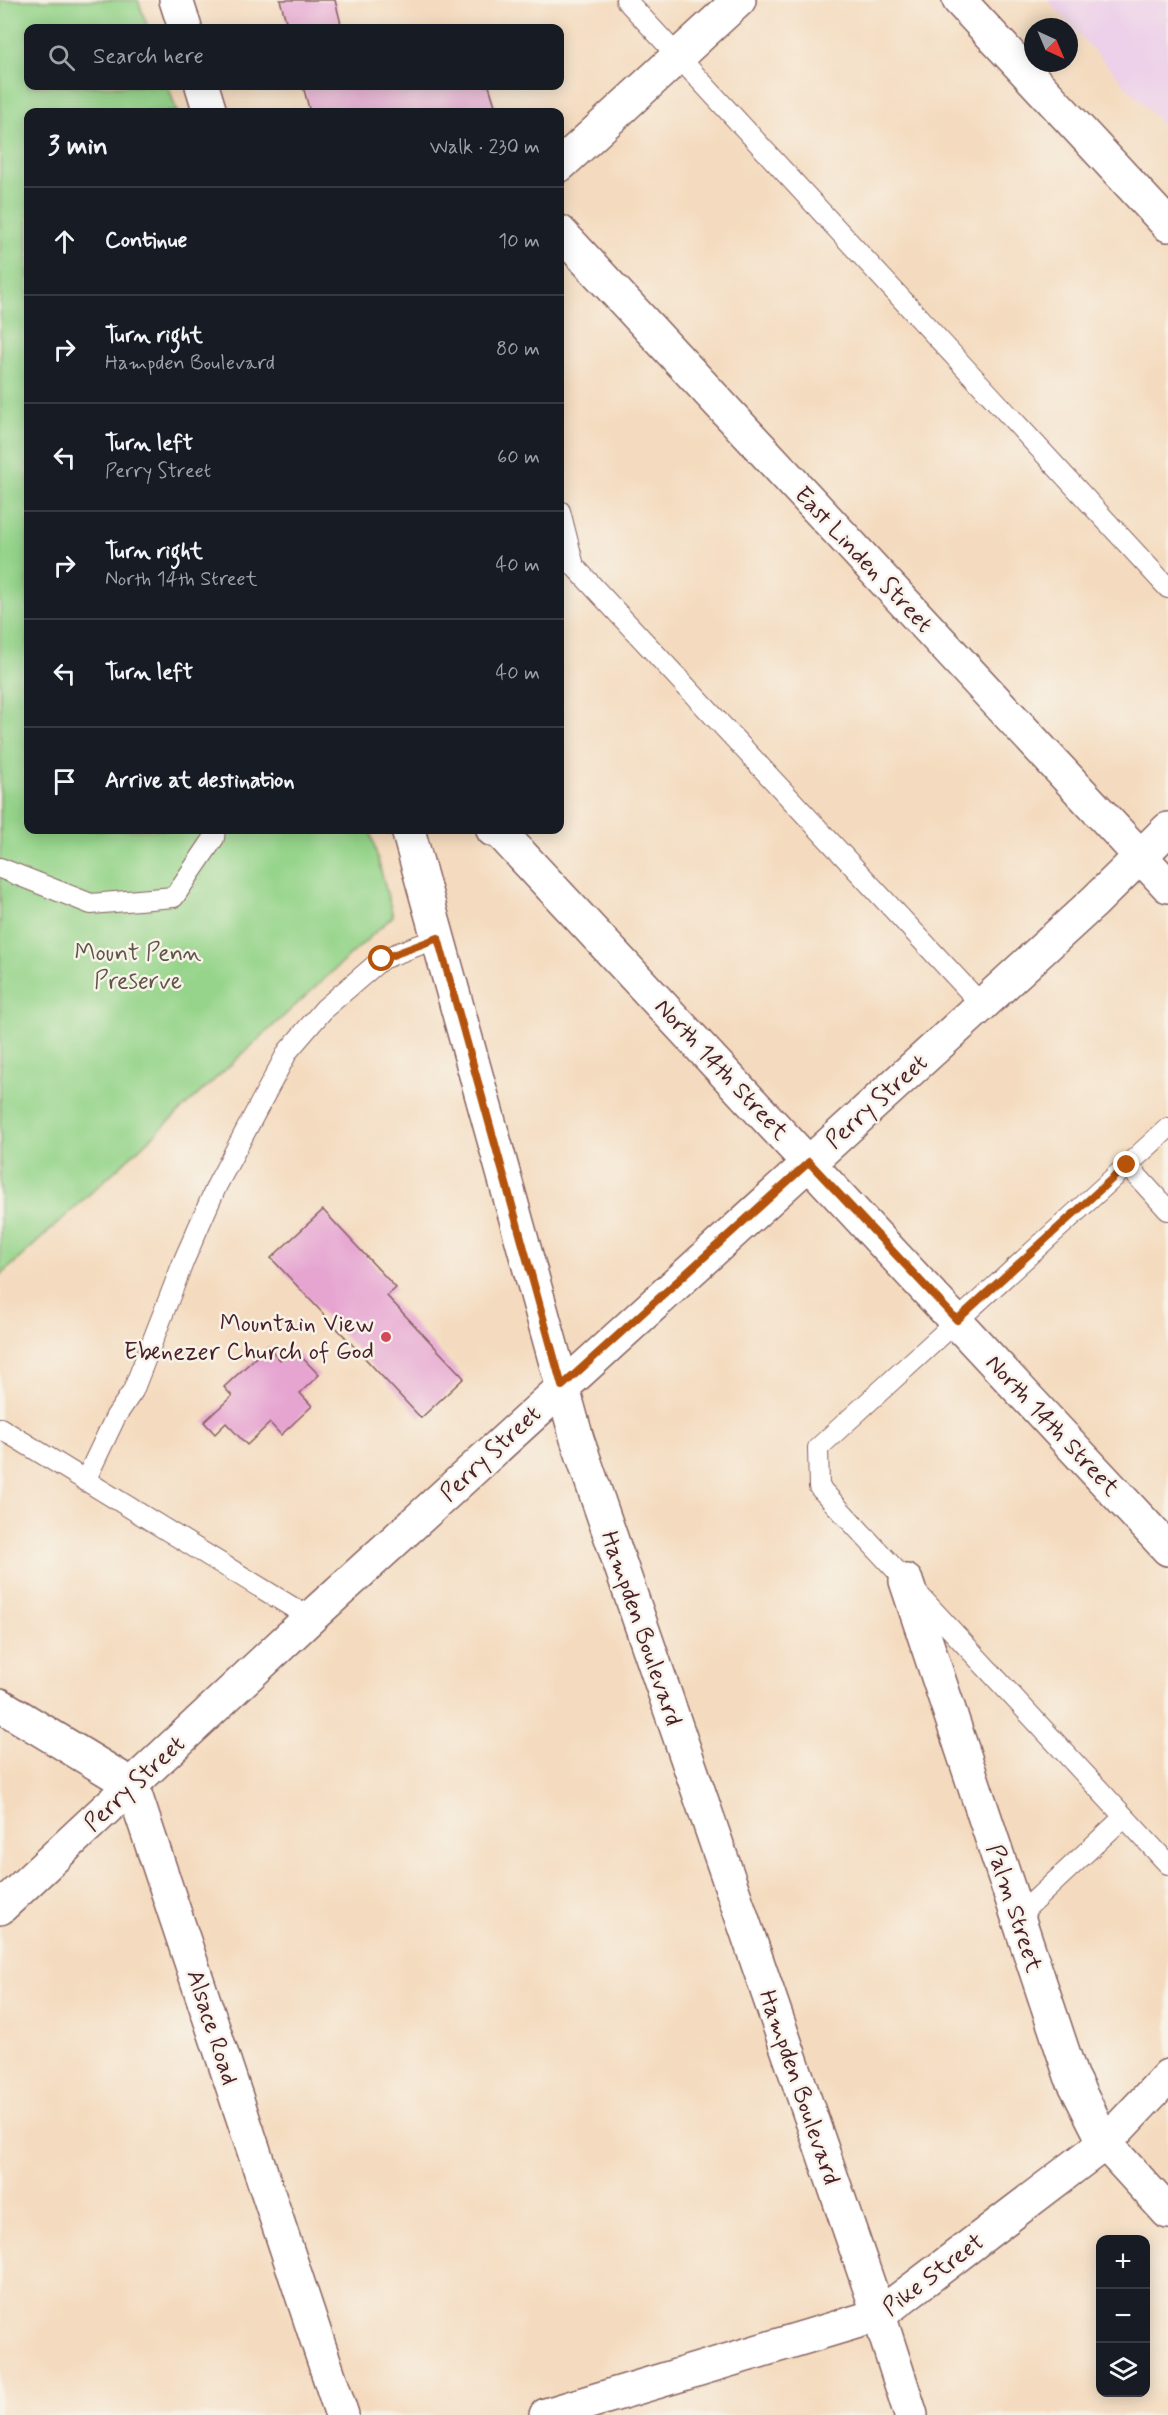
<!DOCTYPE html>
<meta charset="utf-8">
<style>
:root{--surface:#171b24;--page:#20242c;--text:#f1f3f6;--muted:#9ea1a6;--line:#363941}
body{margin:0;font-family:Mynerve,sans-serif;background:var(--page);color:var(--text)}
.controls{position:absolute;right:18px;bottom:18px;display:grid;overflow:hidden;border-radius:12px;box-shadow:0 3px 15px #0003}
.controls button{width:54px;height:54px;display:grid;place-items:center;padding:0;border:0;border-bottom:2px solid var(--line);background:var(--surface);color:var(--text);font:30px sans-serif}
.compass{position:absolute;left:1024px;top:18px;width:54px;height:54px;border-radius:50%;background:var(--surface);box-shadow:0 3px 15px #0003;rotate:136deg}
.stop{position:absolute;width:18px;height:18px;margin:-14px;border:4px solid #b45309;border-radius:50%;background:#fff}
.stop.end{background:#b45309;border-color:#fff;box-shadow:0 2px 6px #0008}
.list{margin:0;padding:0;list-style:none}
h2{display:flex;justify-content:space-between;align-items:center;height:78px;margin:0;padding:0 24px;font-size:26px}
h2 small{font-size:20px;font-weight:400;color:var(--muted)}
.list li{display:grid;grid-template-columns:39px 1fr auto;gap:18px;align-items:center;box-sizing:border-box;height:108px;padding:0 24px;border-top:2px solid var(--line)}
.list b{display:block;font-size:22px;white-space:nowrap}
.list p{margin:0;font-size:20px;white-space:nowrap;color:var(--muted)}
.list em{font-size:20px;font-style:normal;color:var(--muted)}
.icon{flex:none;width:33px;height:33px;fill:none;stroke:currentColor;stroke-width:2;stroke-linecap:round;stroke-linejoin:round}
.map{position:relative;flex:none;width:1168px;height:2415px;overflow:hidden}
.search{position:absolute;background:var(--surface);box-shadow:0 3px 15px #0003;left:24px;top:24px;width:540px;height:66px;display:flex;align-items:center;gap:15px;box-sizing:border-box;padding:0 21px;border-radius:12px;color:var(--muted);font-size:22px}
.panel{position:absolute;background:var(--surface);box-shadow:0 3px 15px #0003;left:24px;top:108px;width:540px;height:726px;border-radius:12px}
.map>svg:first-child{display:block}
.built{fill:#edd0e9}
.green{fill:#95d48a;stroke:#707a5a;stroke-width:1.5}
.building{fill:#e6a4d1}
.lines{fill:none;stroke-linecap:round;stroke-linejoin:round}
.service-casing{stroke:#86615f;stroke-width:22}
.minor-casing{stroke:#86615f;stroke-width:36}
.tertiary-casing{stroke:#86615f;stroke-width:36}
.secondary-casing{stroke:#86615f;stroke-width:36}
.service{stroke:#fff;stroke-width:20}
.minor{stroke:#fff;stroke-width:33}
.tertiary{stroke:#fff;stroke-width:33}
.secondary{stroke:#fff;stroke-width:33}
.route{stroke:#b45309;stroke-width:8}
.poi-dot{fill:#d1495b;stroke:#f7f3e8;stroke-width:2}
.labels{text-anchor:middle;stroke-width:5;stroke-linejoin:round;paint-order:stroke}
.street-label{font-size:24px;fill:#4a1f2b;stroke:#f7f3e8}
.park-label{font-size:24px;fill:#605548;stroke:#f7f3e8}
.poi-label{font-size:24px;fill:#4a1f2b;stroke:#f7f3e8;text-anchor:end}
</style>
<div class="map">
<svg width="1168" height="2415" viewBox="0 0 1168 2415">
<rect width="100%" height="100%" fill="#f7f3e8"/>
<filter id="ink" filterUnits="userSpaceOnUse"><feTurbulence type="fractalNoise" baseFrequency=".0167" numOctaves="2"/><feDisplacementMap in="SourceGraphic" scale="12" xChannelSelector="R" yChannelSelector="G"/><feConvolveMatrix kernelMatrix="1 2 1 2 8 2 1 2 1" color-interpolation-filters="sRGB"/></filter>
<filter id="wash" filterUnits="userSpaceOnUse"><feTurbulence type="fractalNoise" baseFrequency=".008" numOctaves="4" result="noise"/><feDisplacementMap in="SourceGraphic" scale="24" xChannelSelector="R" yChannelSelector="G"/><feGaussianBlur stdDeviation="1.35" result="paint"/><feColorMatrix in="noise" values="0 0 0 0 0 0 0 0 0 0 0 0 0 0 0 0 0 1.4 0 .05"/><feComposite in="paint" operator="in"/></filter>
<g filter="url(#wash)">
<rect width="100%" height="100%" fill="#f4dbbf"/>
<path class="built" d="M1047,0H1168V131Z"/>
<path class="green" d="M0,0H138L148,28H28V86H168L177,112H28V830H370L393,916L0,1276Z"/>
<g id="blocks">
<path class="building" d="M280,0H335L342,28H288Z
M303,86H489L497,112H310Z
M323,1210L396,1288L387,1296L464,1378L421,1418L271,1258Z
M268,1346L280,1360L293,1348L319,1375L300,1393L312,1406L281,1435L270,1423L247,1445L226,1423L215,1434L204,1422L232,1396L224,1387Z"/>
</g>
</g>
<g filter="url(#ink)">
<use href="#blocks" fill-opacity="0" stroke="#86615f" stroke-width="1.5"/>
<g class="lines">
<defs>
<path id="service" d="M626,0L1168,588
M560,511L574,566L982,1005
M0,868L91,904L174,897L214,838L215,830
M1168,1128L818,1448L819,1487L1168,1864
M1127,1165L1168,1210
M0,1428L310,1618
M85,1481L116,1416L133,1391L184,1260L217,1185L288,1051L325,1008L382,959L438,938
M1018,1916L1124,1817"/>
<path id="minor" d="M560,165L739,0
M560,232L1168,886
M493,830L501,833L1168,1549
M906,1581L1071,2076L1105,2143L1168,2212
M0,1705L132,1785L342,2415
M0,1908L310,1618L982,1005L1095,901L1168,829
M546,2415L879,2315L1105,2143L1168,2076"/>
<path id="tertiary" d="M959,0L1168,225"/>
<path id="secondary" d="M176,0L185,28
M202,86L210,112
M408,830L577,1439L879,2315L911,2415"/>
</defs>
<use href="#service" class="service-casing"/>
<use href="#minor" class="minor-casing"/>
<use href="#tertiary" class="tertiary-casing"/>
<use href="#secondary" class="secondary-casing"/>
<use href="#service" class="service"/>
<use href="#minor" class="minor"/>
<use href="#tertiary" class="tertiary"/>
<use href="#secondary" class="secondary"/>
</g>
</g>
<g class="lines" filter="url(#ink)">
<path class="route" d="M382,959L438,938L562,1386L809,1162L957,1320L1127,1165"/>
</g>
<circle class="poi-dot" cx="386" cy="1337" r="6"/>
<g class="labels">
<g class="street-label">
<text transform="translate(864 559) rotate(47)" y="8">East Linden Street</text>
<text transform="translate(722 1069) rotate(47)" y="8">North 14th Street</text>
<text transform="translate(876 1101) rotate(-42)" y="8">Perry Street</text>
<text transform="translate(1053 1425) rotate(47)" y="8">North 14th Street</text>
<text transform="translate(490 1453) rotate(-43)" y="8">Perry Street</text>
<text transform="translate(642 1628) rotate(71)" y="8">Hampden Boulevard</text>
<text transform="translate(134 1783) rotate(-43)" y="8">Perry Street</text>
<text transform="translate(1015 1908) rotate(72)" y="8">Palm Street</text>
<text transform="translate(213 2027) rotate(72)" y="8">Alsace Road</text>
<text transform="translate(800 2087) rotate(71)" y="8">Hampden Boulevard</text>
<text transform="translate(933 2274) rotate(-37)" y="8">Pike Street</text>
</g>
<g class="park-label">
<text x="138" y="960">Mount Penn<tspan x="138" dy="28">Preserve</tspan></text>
</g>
<g class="poi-label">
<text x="374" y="1331">Mountain View<tspan x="374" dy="28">Ebenezer Church of God</tspan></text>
</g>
</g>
</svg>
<div class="controls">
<button>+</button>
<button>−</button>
<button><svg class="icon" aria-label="layers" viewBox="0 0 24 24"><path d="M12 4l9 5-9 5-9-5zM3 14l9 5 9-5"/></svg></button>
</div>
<svg class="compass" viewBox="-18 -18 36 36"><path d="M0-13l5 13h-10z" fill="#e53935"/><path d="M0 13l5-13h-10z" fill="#9ea1a6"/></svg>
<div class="stop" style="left:382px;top:959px"></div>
<div class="stop end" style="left:1127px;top:1165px"></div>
<div class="search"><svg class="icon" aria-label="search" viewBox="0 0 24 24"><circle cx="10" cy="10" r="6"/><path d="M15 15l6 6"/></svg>Search here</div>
<section class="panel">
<h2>3 min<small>Walk · 230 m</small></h2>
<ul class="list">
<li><svg class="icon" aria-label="ahead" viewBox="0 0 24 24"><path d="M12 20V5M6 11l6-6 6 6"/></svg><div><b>Continue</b></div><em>10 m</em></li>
<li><svg class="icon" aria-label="right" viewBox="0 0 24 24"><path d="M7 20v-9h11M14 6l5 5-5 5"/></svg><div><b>Turn right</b><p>Hampden Boulevard</p></div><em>80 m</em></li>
<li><svg class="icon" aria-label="left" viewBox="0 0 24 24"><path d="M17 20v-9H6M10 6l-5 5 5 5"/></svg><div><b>Turn left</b><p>Perry Street</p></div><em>60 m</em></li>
<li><svg class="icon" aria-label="right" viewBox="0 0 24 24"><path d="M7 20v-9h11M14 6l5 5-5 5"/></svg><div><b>Turn right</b><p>North 14th Street</p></div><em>40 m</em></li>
<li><svg class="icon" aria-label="left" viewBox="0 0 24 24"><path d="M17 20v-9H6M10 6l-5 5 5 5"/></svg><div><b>Turn left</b></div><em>40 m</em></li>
<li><svg class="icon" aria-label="arrive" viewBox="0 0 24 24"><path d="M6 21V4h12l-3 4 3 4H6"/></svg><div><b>Arrive at destination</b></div></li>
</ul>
</section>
</div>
